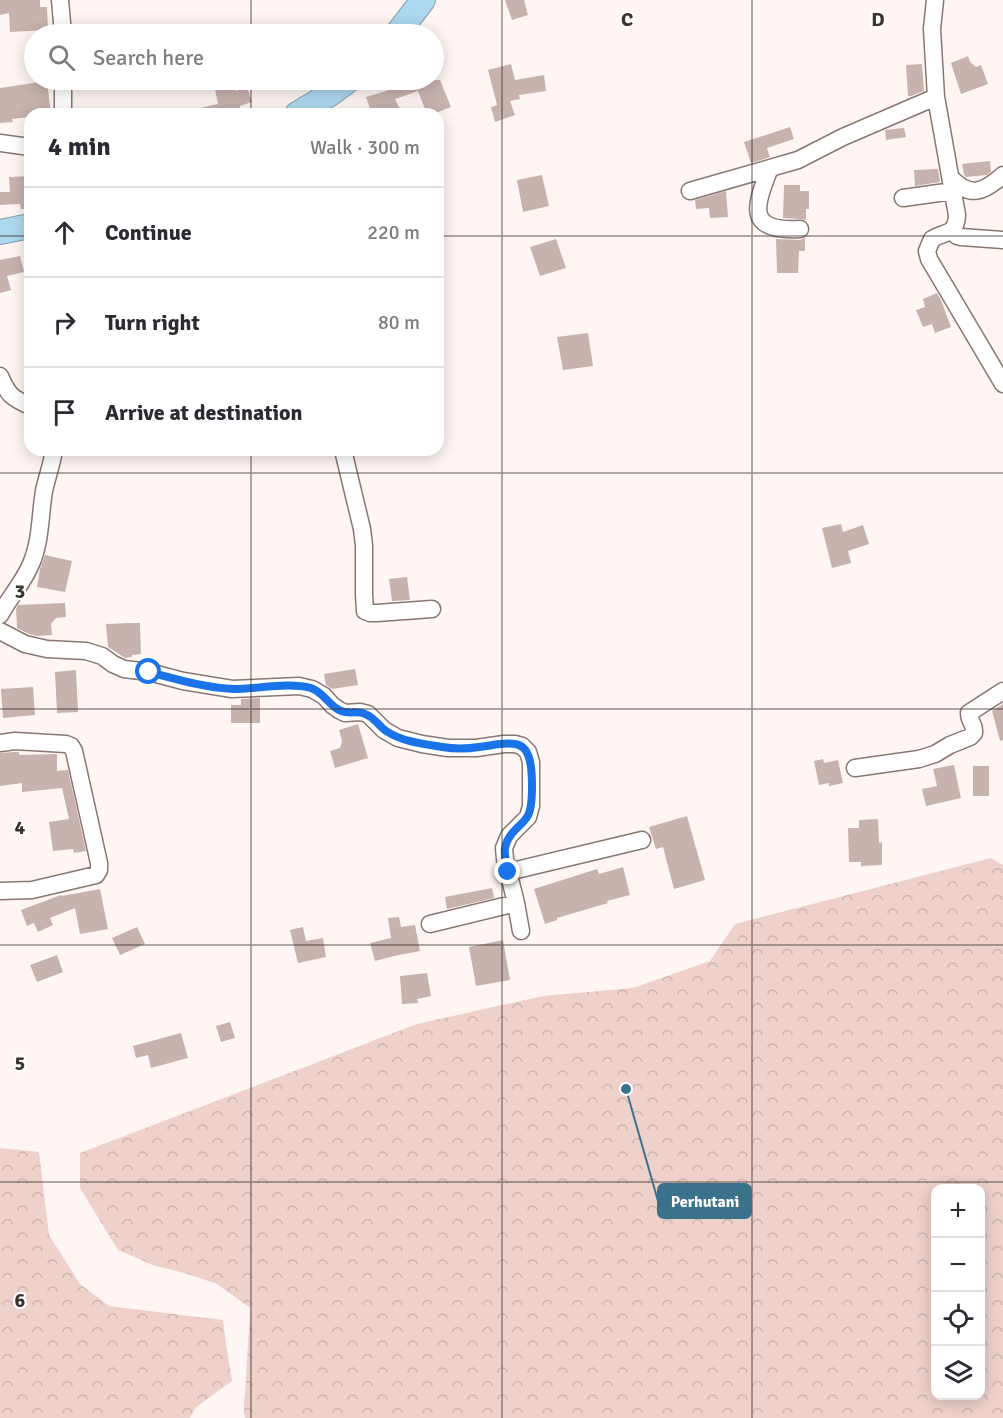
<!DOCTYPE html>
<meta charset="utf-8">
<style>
:root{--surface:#fff;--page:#f7f7f7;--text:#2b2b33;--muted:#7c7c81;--line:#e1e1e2}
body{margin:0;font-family:Signika,sans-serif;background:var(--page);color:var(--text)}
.controls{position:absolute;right:18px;bottom:18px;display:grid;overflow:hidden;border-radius:12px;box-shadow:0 3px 15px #0003}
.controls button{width:54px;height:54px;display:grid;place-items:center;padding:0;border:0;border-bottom:2px solid var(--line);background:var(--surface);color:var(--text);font:30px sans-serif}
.stop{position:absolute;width:18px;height:18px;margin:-14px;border:4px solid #1a73e8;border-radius:50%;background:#fff}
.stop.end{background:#1a73e8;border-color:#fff;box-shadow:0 2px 6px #0008}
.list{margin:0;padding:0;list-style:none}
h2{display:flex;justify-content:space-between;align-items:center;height:78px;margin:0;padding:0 24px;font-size:26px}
h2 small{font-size:20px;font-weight:400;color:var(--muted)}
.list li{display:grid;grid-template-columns:39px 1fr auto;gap:18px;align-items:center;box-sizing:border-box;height:90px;padding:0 24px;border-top:2px solid var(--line)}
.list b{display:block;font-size:22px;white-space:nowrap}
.list em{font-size:20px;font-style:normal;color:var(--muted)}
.icon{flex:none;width:33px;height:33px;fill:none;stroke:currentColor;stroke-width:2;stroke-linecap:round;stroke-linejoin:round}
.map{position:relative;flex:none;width:1003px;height:1418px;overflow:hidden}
.search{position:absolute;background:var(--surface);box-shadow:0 3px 15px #0003;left:24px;top:24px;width:420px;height:66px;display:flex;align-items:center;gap:15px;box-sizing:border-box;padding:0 21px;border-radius:33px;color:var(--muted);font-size:22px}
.panel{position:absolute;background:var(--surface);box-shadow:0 3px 15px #0003;left:24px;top:108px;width:420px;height:348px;border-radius:18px}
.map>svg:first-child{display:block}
.forest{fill:url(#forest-crowns);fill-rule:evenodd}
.building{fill:#c7b2ad}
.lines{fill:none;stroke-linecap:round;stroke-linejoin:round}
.minor-casing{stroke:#897671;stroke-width:19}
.highway-casing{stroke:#849fad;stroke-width:26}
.minor{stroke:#fff;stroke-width:16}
.highway{stroke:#acd9f0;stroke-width:24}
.route{stroke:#1a73e8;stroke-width:8}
.grid{fill:none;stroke:#3b3330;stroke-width:1.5;stroke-opacity:0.55}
.grid-label{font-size:20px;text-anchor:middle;font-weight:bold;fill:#3b3330;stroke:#fff;stroke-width:4.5;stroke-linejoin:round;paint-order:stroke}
.leader{fill:none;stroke:#3a728c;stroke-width:2}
.callout-dot{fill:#3a728c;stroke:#fff;stroke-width:2}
.callout{fill:#3a728c;stroke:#3a728c;stroke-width:2}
.callout-label{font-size:16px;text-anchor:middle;font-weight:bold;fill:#fff}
</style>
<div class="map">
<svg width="1003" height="1418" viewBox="0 0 1003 1418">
<defs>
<pattern id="forest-crowns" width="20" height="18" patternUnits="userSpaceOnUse" patternTransform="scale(1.5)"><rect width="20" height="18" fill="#eed1ca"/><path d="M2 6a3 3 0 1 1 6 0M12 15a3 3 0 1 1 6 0" fill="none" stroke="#cdb4ae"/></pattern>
</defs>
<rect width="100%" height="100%" fill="#fff6f3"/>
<path class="forest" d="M991,858L1003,865V1418H245C242,1405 246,1393 246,1380C247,1356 249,1332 250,1308L217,1284L188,1274L153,1265L118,1250L80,1188V1153L417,1024L543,996L633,988L710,961L735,924ZM936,1188H980V1396H936Z
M0,1148L39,1152L49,1235L80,1284L109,1306L223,1320L226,1344L232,1381L195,1408L190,1418H0Z"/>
<path class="building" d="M0,0H40V7H47L48,30L10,32L9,13L0,15Z
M505,0H524L528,15L512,20Z
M968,56L970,62L976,67L981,65L988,84L961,94L951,63Z
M511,64L515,80L544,75L546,91L519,95L520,99L510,101L515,115L495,122L491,107L497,105L488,70Z
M922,64L924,91L911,96H908L906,65Z
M403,80H440L451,107L433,114H427L418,91L395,99L400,109L393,112V114H372L366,97L386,91L404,83Z
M47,81L51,114H30V117L12,119L13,122L0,123V88Z
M234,84L236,91L247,87L252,102L240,106L241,114H192L191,110L218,104L215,89Z
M790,127L794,139L767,148L770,157L751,163L744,142Z
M904,128L906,137L886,140L885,130Z
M990,161L991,172L987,175L966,177L964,175L962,164Z
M938,169L940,182L915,186L914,170Z
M542,175L549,206L523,212L517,180Z
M30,176V209H21L20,204L0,205V192H10L9,177Z
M784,185H800V191H809V209H806V220L800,219L783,218Z
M726,191L728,217L710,218L709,208L696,209L695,200Z
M805,238V251H799L798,273H777L776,239L800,240Z
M556,239L566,268L540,276L530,247Z
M20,256L24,272L7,276L11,290L0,293V260Z
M937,293L941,300L951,327L935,333L932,324L923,327L916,310L925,307L923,299Z
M588,333L593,366L563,370L557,337Z
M841,524L843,532L863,525L869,544L848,551L851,563L832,568L822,528Z
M45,555L72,561L65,592L37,587L40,569Z
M407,577L410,600L392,601L389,579Z
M65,603L66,617L56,618L51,624L52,635L37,636L29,634L17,628L16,609L18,605Z
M130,623H140L141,654L132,655V657L125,658L108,647L106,624Z
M355,669L358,685L332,689L326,685L324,674Z
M76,670L78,712L57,713L55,672Z
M33,687L35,715L3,718L1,689Z
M260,698V723H231V705H241V699Z
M1003,704V740L1000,741L992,711Z
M358,724L368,758L335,768L330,751L340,748L342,741L339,730Z
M15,752H19V755L57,754V771L68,770L86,851L74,853L73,849L53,851L49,822L69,819L62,788L22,792V783L0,786V753Z
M823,759L824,763L838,760L843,783L829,786V783L819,785L814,761Z
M954,765L961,798L926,806L922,789L937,786L933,769Z
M973,766H989V796H973Z
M687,816L705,880L674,889L663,847L656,849L649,827Z
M878,819L879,843L882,842V865L861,866V862H849L848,828H859V820Z
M623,867L630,895L607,901L608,903L557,918V920L545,924L534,889L597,869L599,874Z
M492,888L494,898L447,909L445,897Z
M100,889L108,929L80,934L75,908L50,918L53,925L38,932L34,923L27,926L21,910L61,895L62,896Z
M399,917L401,927L415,925L420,951L394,956L375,961L370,943L391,938L388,918Z
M137,927L145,944L120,955L112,938Z
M303,927L306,941L323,938L326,957L298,963L290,930Z
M503,940L510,980L476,986L469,947Z
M57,955L63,972L37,982L30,965Z
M427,973L431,996L417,999L418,1003L402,1004L400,976Z
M230,1022L235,1038L221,1042L216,1026Z
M181,1033L188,1058L151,1068L148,1055L136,1058L133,1046Z"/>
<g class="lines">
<defs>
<path id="minor" d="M60,0L63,34
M935,0L932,29L936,97L957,215C956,236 945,231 932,239L927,251L929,259L1003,384
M63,80V114
M0,143L30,147
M770,168C755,206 745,232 800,229
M950,177C970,199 984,192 1003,175
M690,191L798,160L843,137L936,97
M903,198L953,191
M952,231L957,236L961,237L1003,240
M0,376C8,395 12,398 30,406
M343,450L362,529L364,545V594L365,611L370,613H377L432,609
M0,615C9,598 23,583 31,564C41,541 40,515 44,491C47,477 52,464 54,450
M0,631L25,644L47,649L86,651L102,656L113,664L124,669L149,672L183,681L232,689L299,686L312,689L324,696L332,705L339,710L345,713L360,712L368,714L384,730L398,738L422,744L448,748H476L504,744H515L522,746L528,752L531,762V806L528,817L509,836L504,848L505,859L516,903L521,931
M0,743L15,741L66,744L71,746L74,751L99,863V870L96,875L32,890L0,891
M855,768L919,759L935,754L950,745L970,737L974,733C975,723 969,722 969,713L1003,691
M508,872L642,840
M430,924L516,903"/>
<path id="highway" d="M397,34L423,0
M297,114L330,94L349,80
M0,232L30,226"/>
</defs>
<use href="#minor" class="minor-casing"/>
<use href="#highway" class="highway-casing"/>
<use href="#minor" class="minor"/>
<use href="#highway" class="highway"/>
</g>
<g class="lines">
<path class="route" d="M149,672C176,679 205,688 234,689C257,689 289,682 311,688C323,692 328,704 339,710C348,715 357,710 365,714C374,717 379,726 386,731C403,742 423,744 442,747C454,749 467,749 479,747C490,746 503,742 515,744C521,745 526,749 528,755C533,766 534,807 527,817C524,822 519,826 515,830C501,845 504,854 508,872"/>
</g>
<path class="grid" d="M251,0V34M502,0V1418M752,0V1418M251,80V114M0,236H30M438,236H1003M251,450V1418M0,473H1003M0,709H1003M0,945H1003M0,1182H1003"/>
<g class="grid-label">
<text x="627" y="26">C</text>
<text x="878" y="26">D</text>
<text x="20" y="598">3</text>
<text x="20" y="834">4</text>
<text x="20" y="1070">5</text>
<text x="20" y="1307">6</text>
</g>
<path class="leader" d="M626 1089L658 1201"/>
<circle class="callout-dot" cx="626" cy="1089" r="6"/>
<rect class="callout" x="658" y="1184" width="93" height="34" rx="6"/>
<g class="callout-label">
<text x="705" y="1207">Perhutani</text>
</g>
</svg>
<div class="controls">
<button>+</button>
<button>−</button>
<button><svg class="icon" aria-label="locate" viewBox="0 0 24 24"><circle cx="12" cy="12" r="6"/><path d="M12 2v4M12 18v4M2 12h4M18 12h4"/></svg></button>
<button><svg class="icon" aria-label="layers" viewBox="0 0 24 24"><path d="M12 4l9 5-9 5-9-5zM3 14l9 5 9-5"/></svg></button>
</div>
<div class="stop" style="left:149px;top:672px"></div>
<div class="stop end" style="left:508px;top:872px"></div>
<div class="search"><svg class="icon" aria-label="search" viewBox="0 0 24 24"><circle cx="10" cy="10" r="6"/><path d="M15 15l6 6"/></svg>Search here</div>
<section class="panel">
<h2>4 min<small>Walk · 300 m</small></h2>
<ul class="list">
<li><svg class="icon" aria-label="ahead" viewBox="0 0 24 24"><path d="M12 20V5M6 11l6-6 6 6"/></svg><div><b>Continue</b></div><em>220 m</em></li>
<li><svg class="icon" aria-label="right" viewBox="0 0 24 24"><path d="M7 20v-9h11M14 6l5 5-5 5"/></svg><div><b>Turn right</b></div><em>80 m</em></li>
<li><svg class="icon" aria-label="arrive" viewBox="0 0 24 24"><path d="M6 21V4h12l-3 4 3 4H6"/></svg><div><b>Arrive at destination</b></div></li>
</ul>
</section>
</div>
